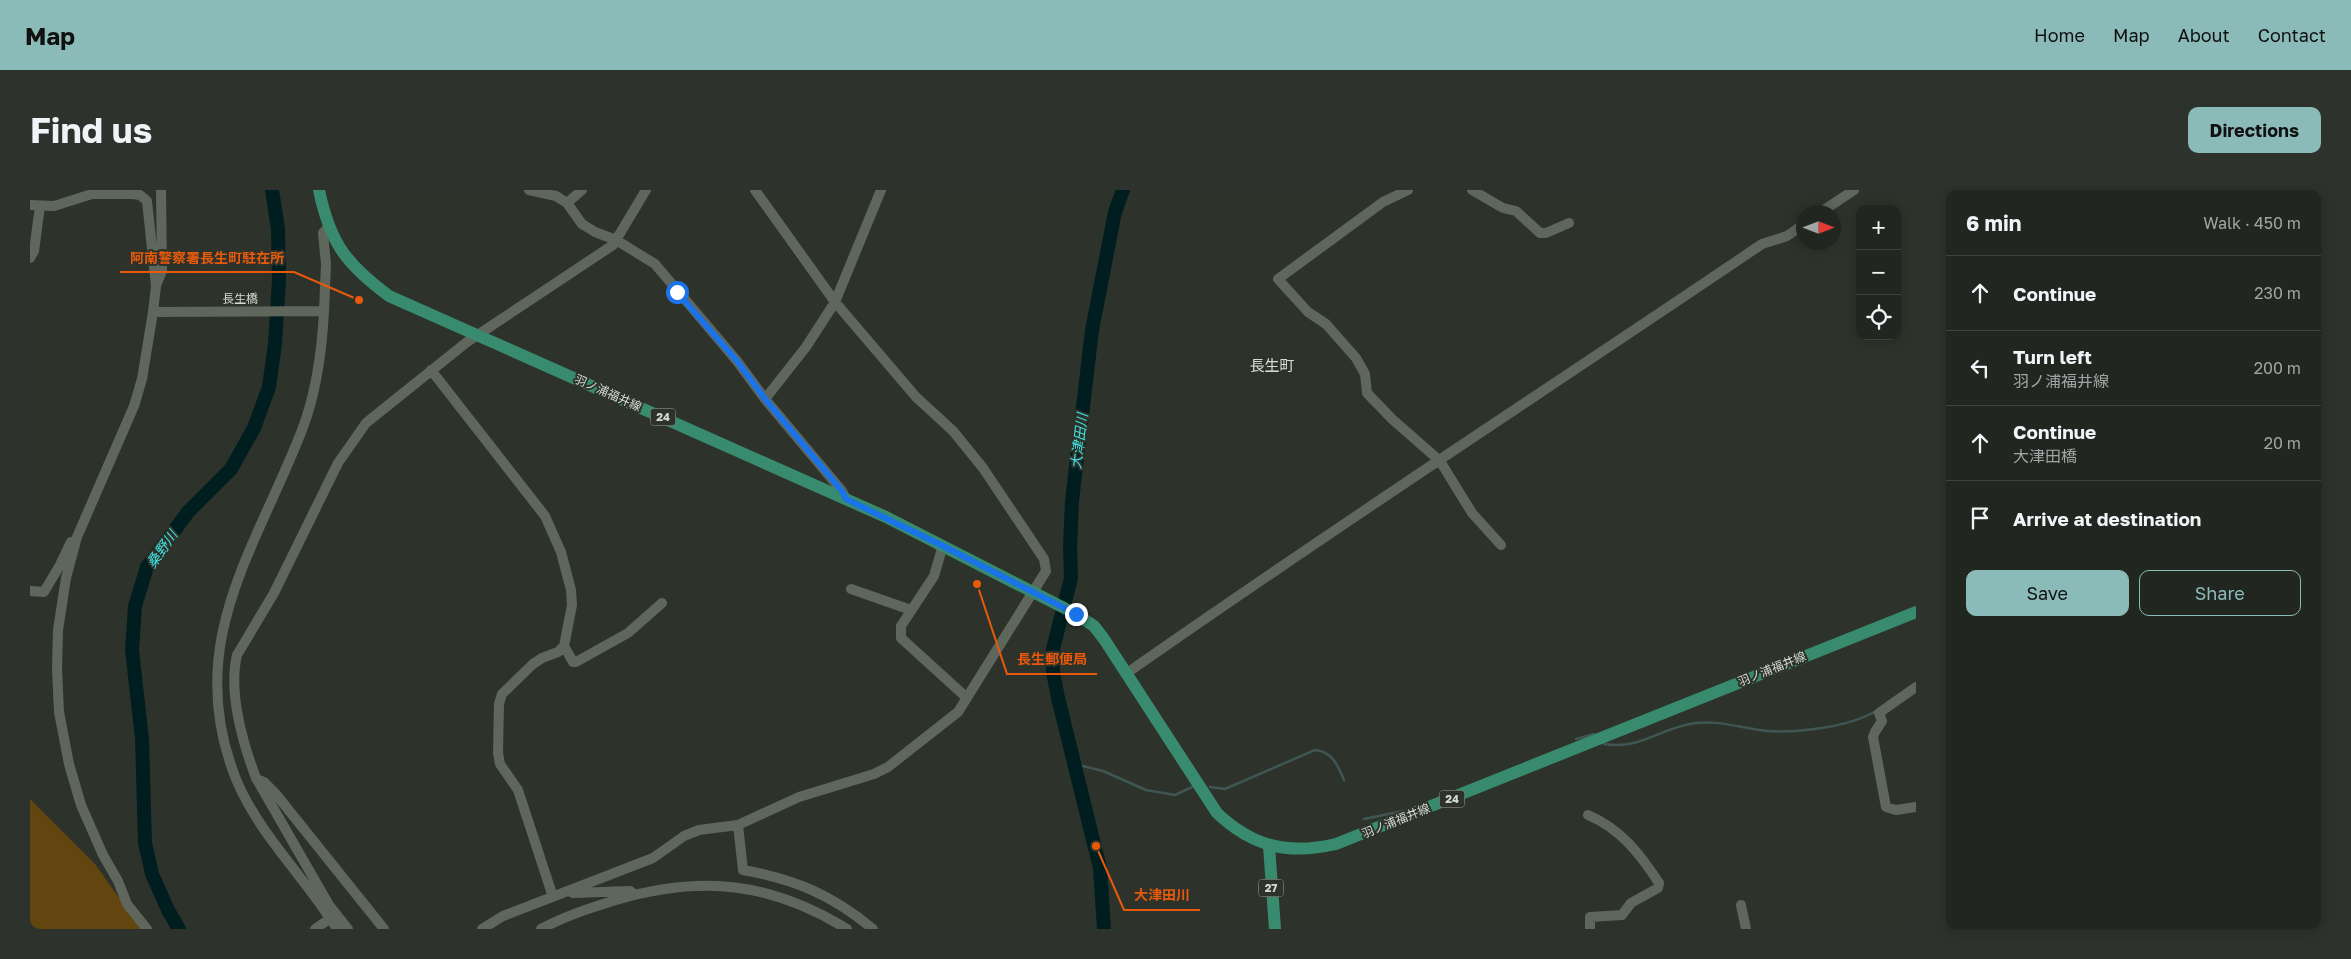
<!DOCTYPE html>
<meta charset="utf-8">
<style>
:root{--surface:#222620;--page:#2e322d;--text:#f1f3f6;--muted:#a2a5a5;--line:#3f433e;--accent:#8bbbb9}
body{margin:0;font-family:"Golos Text","Noto Sans JP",sans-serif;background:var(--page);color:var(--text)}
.controls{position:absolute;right:15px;top:15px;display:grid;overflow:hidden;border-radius:10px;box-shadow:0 2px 12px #0003}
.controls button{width:45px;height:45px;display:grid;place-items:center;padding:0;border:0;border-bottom:1px solid var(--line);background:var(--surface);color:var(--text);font:25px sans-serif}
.compass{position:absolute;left:1766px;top:15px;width:45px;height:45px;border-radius:50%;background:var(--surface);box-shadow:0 2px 12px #0003;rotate:90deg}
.stop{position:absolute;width:15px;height:15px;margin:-11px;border:4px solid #1a73e8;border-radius:50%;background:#fff}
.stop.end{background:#1a73e8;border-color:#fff;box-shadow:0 1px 5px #0008}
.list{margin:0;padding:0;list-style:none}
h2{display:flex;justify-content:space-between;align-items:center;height:65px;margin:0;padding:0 20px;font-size:21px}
h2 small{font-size:16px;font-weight:400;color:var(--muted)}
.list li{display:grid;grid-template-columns:32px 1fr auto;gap:15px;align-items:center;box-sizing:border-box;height:75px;padding:0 20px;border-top:1px solid var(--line)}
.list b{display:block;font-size:19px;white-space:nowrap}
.list p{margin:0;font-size:16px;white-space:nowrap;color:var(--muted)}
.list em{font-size:16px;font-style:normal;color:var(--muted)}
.actions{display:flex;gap:10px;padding:15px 20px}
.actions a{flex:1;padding:11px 0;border:1px solid var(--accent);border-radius:10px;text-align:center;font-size:18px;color:var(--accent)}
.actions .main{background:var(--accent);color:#111}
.icon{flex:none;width:28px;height:28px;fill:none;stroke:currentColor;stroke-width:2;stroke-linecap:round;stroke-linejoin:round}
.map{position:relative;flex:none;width:1886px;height:739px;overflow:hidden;border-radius:10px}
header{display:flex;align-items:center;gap:30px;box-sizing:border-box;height:70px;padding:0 25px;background:var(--accent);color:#111}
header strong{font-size:24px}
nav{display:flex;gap:28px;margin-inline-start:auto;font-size:18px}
.intro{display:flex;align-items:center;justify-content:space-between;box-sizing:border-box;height:120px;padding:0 30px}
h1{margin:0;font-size:35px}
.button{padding:12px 22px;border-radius:10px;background:var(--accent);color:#111;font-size:18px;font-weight:700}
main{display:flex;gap:30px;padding:0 30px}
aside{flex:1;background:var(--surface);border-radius:10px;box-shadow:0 2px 12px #0003}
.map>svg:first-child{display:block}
.green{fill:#63450f}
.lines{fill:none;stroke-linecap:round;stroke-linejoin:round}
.stream{stroke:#405655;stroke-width:2.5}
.river{stroke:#001e1f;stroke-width:14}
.minor{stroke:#5f675d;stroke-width:10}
.major{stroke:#388b6f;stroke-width:12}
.route{stroke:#1a73e8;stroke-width:6}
.labels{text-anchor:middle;stroke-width:4;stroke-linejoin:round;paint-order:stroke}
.shield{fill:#2d332a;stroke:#a3a7a0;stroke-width:1}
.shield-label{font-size:11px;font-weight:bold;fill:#d5d9d3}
.street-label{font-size:12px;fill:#d5d9d3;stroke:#2d332a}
.water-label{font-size:14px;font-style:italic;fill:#41e5e7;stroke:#2d332a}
.quarter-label{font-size:15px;fill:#d6ded2;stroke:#2d332a}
.leader{fill:none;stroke:#e8590c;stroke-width:2}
.callout-dot{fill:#e8590c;stroke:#2d332a;stroke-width:2}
.callout-label{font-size:14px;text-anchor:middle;font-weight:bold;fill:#e8590c;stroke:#2d332a;stroke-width:4;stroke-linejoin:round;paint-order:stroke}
</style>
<header>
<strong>Map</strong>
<nav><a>Home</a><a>Map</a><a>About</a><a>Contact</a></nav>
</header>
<div class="intro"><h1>Find us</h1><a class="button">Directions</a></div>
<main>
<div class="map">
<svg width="1886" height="739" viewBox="0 0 1886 739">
<rect width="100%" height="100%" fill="#2d332a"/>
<path class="green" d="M0,609L65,674L111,739H0Z"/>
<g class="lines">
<path class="stream" d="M1546,549L1564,544
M1574,554C1612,560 1631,537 1666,533C1691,530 1713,539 1738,541C1769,543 1819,537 1846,521
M1045,574L1073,581L1116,600L1145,605L1162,597
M1180,597L1195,599L1285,560C1302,561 1308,576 1314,590
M1334,629L1373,621"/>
<path class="river" d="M149,739L138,720L122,684L115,653L112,549L102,460L105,416L117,377L158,322L201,279L224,238L239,197L245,154L249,90L248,39L242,0
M1074,739L1070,678L1028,508L1023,482V459L1041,388L1040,357L1042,311L1062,140L1085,22L1093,0"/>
<path class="minor" d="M499,0L526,6L537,13L552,34L565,42L586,50L625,74L707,171L735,209L812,301L816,309
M1378,0L1353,12L1248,89L1278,122L1296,134L1326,168L1335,184L1337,203L1362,229L1410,271L1442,323L1471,355
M1442,0L1473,18L1486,21L1510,43H1516L1539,33
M537,13L552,0
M0,15L24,16L62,4H102L110,5L117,11L126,96L123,122L294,121L296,74L293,43L298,37
M1791,22L1824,0
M0,68L4,61L10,16
M127,93L132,81L131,0
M294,121C292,161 287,201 272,240C226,359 152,454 206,589C229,645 276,688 307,739
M401,180L515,326L531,362L541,400L542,415L534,456L528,462L512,468L503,474L472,504L469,514L468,563L470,574L488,600L523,707
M735,209L776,157L805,112L851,0
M913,355L904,386L871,436V448L937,508
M821,399L881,420
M0,401L14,402L30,375L41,352
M534,456L543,472H546L598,443L632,413
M1097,483C1306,336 1521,197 1732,54L1757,46L1774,34
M1886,497L1849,523L1852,531L1845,542L1843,547L1856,617L1866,620L1886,617
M227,589L234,592L245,603L354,739
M1558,625C1591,639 1610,664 1629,693L1628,698L1601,713L1592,725L1560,727V739
M708,635L713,680C765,689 802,705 843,739
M539,701L543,703L600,701L605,705
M1711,715L1716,739
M117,739L97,714L88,691L73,665L51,615L39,574L29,522L27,479L28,440L36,388L47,347L104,216L112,189L123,122
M285,739L305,725
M318,739L299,715L226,588C213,554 198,502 207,465L244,403L308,273L336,233L437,152L583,55L616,0
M452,739L473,726L623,668L654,646L669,640L708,635L769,607L844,584L858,577L928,522L1016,381L1014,369L953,278L923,241L886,207L805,112L725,0
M511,739C535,726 560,718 586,710C672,685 740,692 817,739"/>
<path class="major" d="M289,0C300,53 316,74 359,106L856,327L1046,424L1064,436L1074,449L1187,623C1223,657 1258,665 1306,654L1886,422
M1239,656L1245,739"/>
</g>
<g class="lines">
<path class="route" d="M647,102L707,171L735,209L812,301L816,309L913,356L1046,424"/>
</g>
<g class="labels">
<g class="shield">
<rect x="620.5" y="218.5" width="25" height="17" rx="4"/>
<rect x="1409.5" y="600.5" width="25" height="17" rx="4"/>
<rect x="1228.5" y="689.5" width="25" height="17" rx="4"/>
</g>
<g class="shield-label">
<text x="633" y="231">24</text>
<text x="1422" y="613">24</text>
<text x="1241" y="702">27</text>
</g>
<g class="street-label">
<text x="210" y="113">長生橋</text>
<text transform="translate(578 203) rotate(24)" y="4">羽ノ浦福井線</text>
<text transform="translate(1742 479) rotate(-22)" y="4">羽ノ浦福井線</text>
<text transform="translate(1366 631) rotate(-22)" y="4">羽ノ浦福井線</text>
</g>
<g class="water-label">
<text transform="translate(1049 251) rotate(-83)" y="5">大津田川</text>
<text transform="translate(132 359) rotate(-55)" y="5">桑野川</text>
</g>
<g class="quarter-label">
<text x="1242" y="181">長生町</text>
</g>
</g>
<path class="leader" d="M329 110L264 82H90M947 394L977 484H1067M1066 656L1094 720H1170"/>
<g class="callout-dot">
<circle cx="329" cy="110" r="5"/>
<circle cx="947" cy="394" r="5"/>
<circle cx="1066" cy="656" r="5"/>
</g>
<g class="callout-label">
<text x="177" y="73">阿南警察署長生町駐在所</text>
<text x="1022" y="474">長生郵便局</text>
<text x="1132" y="710">大津田川</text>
</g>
</svg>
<div class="controls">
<button>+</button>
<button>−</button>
<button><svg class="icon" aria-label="locate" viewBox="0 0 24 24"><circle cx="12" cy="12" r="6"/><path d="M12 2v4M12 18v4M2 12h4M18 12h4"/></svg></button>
</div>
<svg class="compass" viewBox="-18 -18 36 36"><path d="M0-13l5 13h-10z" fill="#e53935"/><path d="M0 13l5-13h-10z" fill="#a2a5a5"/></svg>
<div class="stop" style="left:647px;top:102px"></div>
<div class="stop end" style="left:1046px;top:424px"></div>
</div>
<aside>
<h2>6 min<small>Walk · 450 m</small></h2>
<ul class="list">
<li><svg class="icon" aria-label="ahead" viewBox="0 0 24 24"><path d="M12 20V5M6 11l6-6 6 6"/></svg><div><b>Continue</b></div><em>230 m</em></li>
<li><svg class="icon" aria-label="left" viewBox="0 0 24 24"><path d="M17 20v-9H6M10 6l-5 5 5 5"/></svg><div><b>Turn left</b><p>羽ノ浦福井線</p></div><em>200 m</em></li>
<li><svg class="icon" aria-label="ahead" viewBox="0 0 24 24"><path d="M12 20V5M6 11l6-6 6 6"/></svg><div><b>Continue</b><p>大津田橋</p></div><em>20 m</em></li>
<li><svg class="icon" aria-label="arrive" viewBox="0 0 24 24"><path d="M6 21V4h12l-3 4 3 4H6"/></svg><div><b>Arrive at destination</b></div></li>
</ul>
<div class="actions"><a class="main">Save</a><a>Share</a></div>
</aside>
</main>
